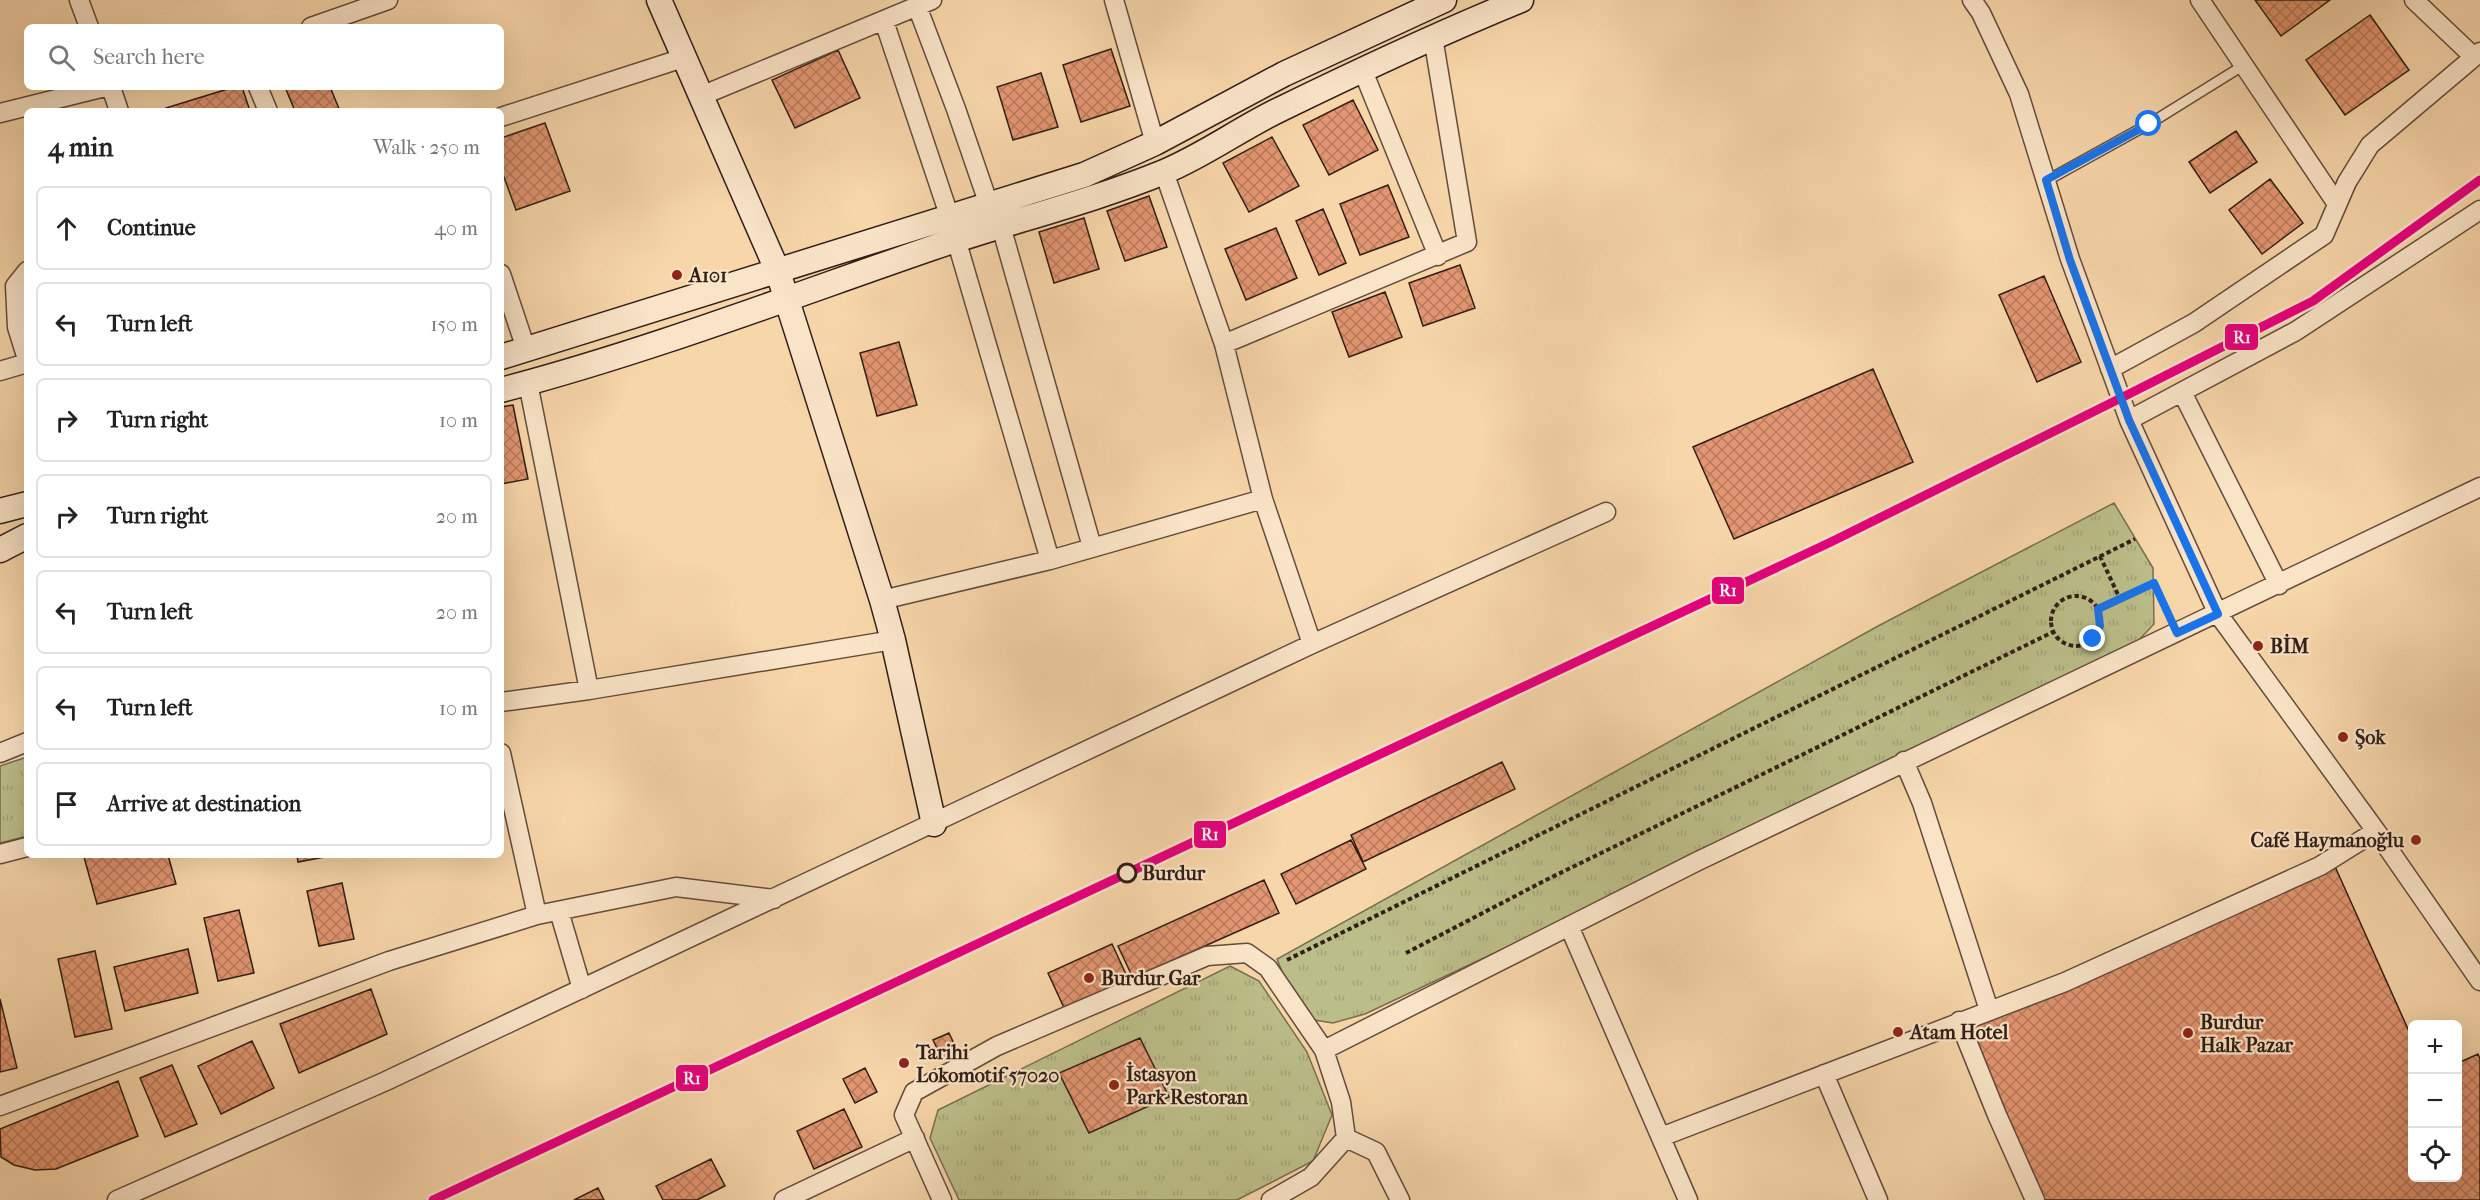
<!DOCTYPE html>
<meta charset="utf-8">
<style>
:root{--surface:#fff;--page:#f2f2f2;--text:#222;--muted:#767676;--line:#e0e0e0}
body{margin:0;font-family:"IM FELL French Canon",serif;background:var(--page);color:var(--text)}
.controls{position:absolute;right:18px;bottom:18px;display:grid;overflow:hidden;border-radius:9px;box-shadow:0 6px 24px #0002}
.controls button{width:54px;height:54px;display:grid;place-items:center;padding:0;border:0;border-bottom:2px solid var(--line);background:var(--surface);color:var(--text);font:30px sans-serif}
.stop{position:absolute;width:18px;height:18px;margin:-14px;border:4px solid #1a73e8;border-radius:50%;background:#fff}
.stop.end{background:#1a73e8;border-color:#fff;box-shadow:0 2px 6px #0008}
.list{margin:0;padding:0;list-style:none}
h2{display:flex;justify-content:space-between;align-items:center;height:78px;margin:0;padding:0 24px;font-size:26px}
h2 small{font-size:20px;font-weight:400;color:var(--muted)}
.list li{display:grid;grid-template-columns:39px 1fr auto;gap:18px;align-items:center;box-sizing:border-box;height:84px;margin:0 12px 12px;padding:0 12px;border:2px solid var(--line);border-radius:9px}
.list b{display:block;font-size:22px;white-space:nowrap}
.list em{font-size:20px;font-style:normal;color:var(--muted)}
.icon{flex:none;width:33px;height:33px;fill:none;stroke:currentColor;stroke-width:2;stroke-linecap:round;stroke-linejoin:round}
.map{position:relative;flex:none;width:2480px;height:1200px;overflow:hidden}
.search{position:absolute;background:var(--surface);box-shadow:0 6px 24px #0002;left:24px;top:24px;width:480px;height:66px;display:flex;align-items:center;gap:15px;box-sizing:border-box;padding:0 21px;border-radius:9px;color:var(--muted);font-size:22px}
.panel{position:absolute;background:var(--surface);box-shadow:0 6px 24px #0002;left:24px;top:108px;width:480px;height:750px;border-radius:9px}
.map>svg:first-child{display:block}
.park{fill:url(#park-tufts);stroke:#766e50;stroke-width:1.5}
.building{fill:url(#building-cross-hatch);stroke:#301e16;stroke-width:1.5}
.lines{fill:none;stroke-linecap:round;stroke-linejoin:round}
.lane-casing{stroke:#624c3b;stroke-width:12}
.street-casing{stroke:#624c3b;stroke-width:21}
.secondary-casing{stroke:#301e16;stroke-width:27}
.path{stroke:#301e16;stroke-width:4;stroke-dasharray:4.5 3;stroke-linecap:butt}
.lane{stroke:#fae4c8;stroke-width:9}
.street{stroke:#fae4c8;stroke-width:18}
.secondary{stroke:#fae4c8;stroke-width:24}
.rail-1-casing{stroke:#fae4c8;stroke-width:14}
.rail-1{stroke:#e5007d;stroke-width:9}
.route{stroke:#1a73e8;stroke-width:8}
.poi-dot{fill:#8f2418;stroke:#fae4c8;stroke-width:2}
.stop-dot{fill:#fae4c8;stroke:#301e16;stroke-width:3}
.labels{text-anchor:middle;stroke-width:4.5;stroke-linejoin:round;paint-order:stroke}
.poi-label{font-size:20px;font-weight:bold;fill:#301e16;stroke:#fae4c8;text-anchor:start}
.stop-label{font-size:20px;font-weight:bold;fill:#301e16;stroke:#fae4c8;text-anchor:start}
.line-badge{stroke:#fae4c8;stroke-width:2}
.badge-label{font-size:16px;text-anchor:middle;font-weight:bold;fill:#fff}
</style>
<div class="map">
<svg width="2480" height="1200" viewBox="0 0 2480 1200">
<defs>
<pattern id="park-tufts" width="24" height="20" patternUnits="userSpaceOnUse" patternTransform="scale(1.5)"><rect width="24" height="20" fill="#bcbe89"/><path d="M3 7l-1-3M5 7V3M7 7l1-3M15 17l-1-3M17 17v-4M19 17l1-3" fill="none" stroke="#a2a376"/></pattern>
<pattern id="building-cross-hatch" width="8" height="8" patternUnits="userSpaceOnUse" patternTransform="scale(1.5)"><rect width="8" height="8" fill="#e39671"/><path d="M0 0l8 8M0 8l8-8" fill="none" stroke="#b87a5c"/></pattern>
</defs>
<rect width="100%" height="100%" fill="#f7d6aa"/>
<filter id="stains"><feTurbulence type="fractalNoise" baseFrequency=".00333" numOctaves="4"/><feColorMatrix values="0 0 0 0 .2 0 0 0 0 .09 0 0 0 0 .02 0 0 0 .5 -.17"/></filter>
<radialGradient id="worn" r=".72"><stop offset=".6" stop-color="#630" stop-opacity="0"/><stop offset="1" stop-color="#630" stop-opacity=".3"/></radialGradient>
<path class="park" d="M2114,503L2153,568L2154,624L2124,656L1365,1014L1333,1023L1308,1019L1294,1001L1277,959L1880,625Z
M27,757V836L0,843V766Z
M1230,966L1259,981L1307,1052L1332,1115L1313,1161L1237,1200H959L930,1138L938,1110Z"/>
<path class="building" d="M2255,0H2330L2281,36Z
M2370,15L2409,70L2345,115L2306,60Z
M1111,49L1130,106L1081,122L1063,65Z
M838,50L860,98L795,128L772,80Z
M1041,73L1058,127L1013,140L997,87Z
M234,87H242L250,111H167L166,108Z
M285,87H330L340,111H295Z
M1353,100L1378,150L1329,175L1303,125Z
M545,123L570,191L516,210L501,169V138Z
M2236,131L2257,162L2210,193L2189,162Z
M1272,137L1299,186L1249,212L1223,163Z
M2270,179L2303,223L2262,254L2229,210Z
M1388,185L1409,237L1360,255L1340,204Z
M1149,196L1167,247L1125,261L1107,211Z
M1323,209L1346,263L1319,275L1296,221Z
M1084,218L1099,269L1054,283L1039,232Z
M1276,228L1297,278L1246,300L1225,249Z
M1460,265L1475,308L1423,326L1409,283Z
M2044,276L2081,362L2037,382L1999,295Z
M1385,292L1402,337L1349,357L1332,312Z
M899,342L917,405L877,416L860,353Z
M1873,369L1913,462L1734,539L1693,447Z
M513,405L528,479L501,484V407Z
M1502,762L1515,789L1363,862L1351,835Z
M1351,840L1366,869L1296,904L1281,874Z
M90,855H168L176,884L97,904L84,857Z
M297,855H335L298,862Z
M2333,862L2412,1038V1178H2458V1063L2478,1054L2480,1059V1200H2042L1964,1029Z
M1264,880L1279,913L1133,978L1118,946Z
M342,883L354,939L319,946L307,891Z
M239,910L254,973L218,981L204,918Z
M1112,944L1130,983L1066,1012L1048,973Z
M188,949L198,993L125,1011L114,967Z
M95,951L112,1029L75,1037L58,959Z
M371,989L387,1034L299,1073L280,1024Z
M0,999L17,1068L0,1072Z
M949,1033L958,1052L942,1059L933,1040Z
M1140,1038L1169,1097L1089,1133L1059,1073Z
M252,1041L274,1088L221,1114L198,1066Z
M172,1065L197,1124L165,1137L140,1078Z
M865,1068L877,1092L855,1103L843,1079Z
M118,1081L138,1136L56,1169L35,1170L14,1165L1,1157L0,1129Z
M844,1109L862,1147L814,1169L797,1131Z
M711,1159L725,1186L697,1200H663L656,1186Z
M598,1188L604,1200H574Z"/>
<g class="lines">
<defs>
<path id="lane" d="M2046,181L2149,124L2244,65"/>
<path id="street" d="M79,0L89,27
M1114,0L1155,143
M1972,0L1981,13L2019,94L2070,259L2129,420L2218,614L2376,831L2480,981
M2200,0L2337,204
M2414,0L2474,57
M917,6L956,109L989,205
M884,21L950,218
M311,27L388,0
M1363,71L1438,256
M111,87L119,111
M258,87L268,111
M701,96L932,0
M0,113L105,87
M501,117L683,58
M1164,172L1224,344L1263,499
M1001,226L1092,547
M956,239L1050,560
M27,271L15,286L17,327L27,359
M501,274L526,349
M1224,344L1467,242L1433,37
M2110,369L2194,323L2324,235L2347,182L2370,145L2480,52
M0,371L27,363
M528,383L589,690
M2182,392L2279,585
M2129,420L2296,331L2480,210
M882,600L1050,560L1263,499L1312,644
M501,702L589,690L893,640
M0,753L27,742
M501,753L537,915
M1904,761L1922,803L1989,1010
M0,854L27,847
M559,911L582,989
M1569,926L1688,1200
M1959,1021L1997,1115L2035,1200
M1824,1074L1878,1200
M0,1106L389,961L537,915L676,887L774,899
M1661,1137L2065,982L2320,866L2376,831
M1346,1138L1376,1152L1400,1200
M117,1200L386,1081L1312,644L1606,512
M784,1200L915,1138
M942,1200L904,1115L914,1092L997,1046L1207,956L1247,953L1268,968L1324,1050L1696,862L2480,487
M1271,1200L1311,1177L1346,1138L1341,1102L1324,1050"/>
<path id="secondary" d="M659,0L778,272L882,600L893,640L934,824
M501,357L1084,175L1155,143L1284,74L1444,0
M501,390C646,352 787,298 929,249C1007,222 1088,203 1164,172C1205,155 1241,128 1281,109C1359,71 1440,33 1521,0
M0,511L27,504
M0,550L27,536"/>
</defs>
<use href="#lane" class="lane-casing"/>
<use href="#street" class="street-casing"/>
<use href="#secondary" class="secondary-casing"/>
<path class="path" d="M2100,556L2120,599
M2051 621a25 25 0 1 1 50 0a25 25 0 1 1-50 0Z
M2098,609L2154,583L2169,616
M1406,953L1546,880L2053,632
M1287,960L2135,539"/>
<use href="#lane" class="lane"/>
<use href="#street" class="street"/>
<use href="#secondary" class="secondary"/>
<defs>
<path id="rail-1" d="M433,1200L1833,541L2121,398L2313,301L2480,180"/>
</defs>
<use href="#rail-1" class="rail-1-casing"/>
<use href="#rail-1" class="rail-1"/>
</g>
<g class="lines">
<path class="route" d="M2093,639L2100,626L2098,609L2154,583L2177,633L2218,614L2129,420L2070,260L2046,180L2149,124"/>
</g>
<g class="poi-dot">
<circle cx="677" cy="275" r="6"/>
<circle cx="2258" cy="646" r="6"/>
<circle cx="2343" cy="737" r="6"/>
<circle cx="2416" cy="840" r="6"/>
<circle cx="1089" cy="978" r="6"/>
<circle cx="1898" cy="1032" r="6"/>
<circle cx="2188" cy="1033" r="6"/>
<circle cx="904" cy="1063" r="6"/>
<circle cx="1114" cy="1085" r="6"/>
</g>
<circle class="stop-dot" cx="1127" cy="873" r="9"/>
<g class="labels">
<g class="poi-label">
<text x="689" y="282">A101</text>
<text x="2270" y="653">BİM</text>
<text x="2355" y="744">Şok</text>
<text x="2404" y="847" text-anchor="end">Café Haymanoğlu</text>
<text x="1101" y="985">Burdur Gar</text>
<text x="2200" y="1029">Burdur<tspan x="2200" dy="23">Halk Pazar</tspan></text>
<text x="1910" y="1039">Atam Hotel</text>
<text x="916" y="1059">Tarihi<tspan x="916" dy="23">Lokomotif 57020</tspan></text>
<text x="1126" y="1081">İstasyon<tspan x="1126" dy="23">Park Restoran</tspan></text>
</g>
<g class="stop-label">
<text x="1142" y="880">Burdur</text>
</g>
</g>
<g class="line-badge">
<rect x="2224" y="323" width="35" height="28" rx="6" fill="#e5007d"/>
<rect x="1711" y="576" width="34" height="29" rx="6" fill="#e5007d"/>
<rect x="1193" y="820" width="34" height="29" rx="6" fill="#e5007d"/>
<rect x="675" y="1064" width="34" height="28" rx="6" fill="#e5007d"/>
</g>
<g class="badge-label">
<text x="2242" y="343">R1</text>
<text x="1728" y="596">R1</text>
<text x="1210" y="840">R1</text>
<text x="692" y="1084">R1</text>
</g>
<rect width="100%" height="100%" filter="url(#stains)"/>
<rect width="100%" height="100%" fill="url(#worn)"/>
</svg>
<div class="controls">
<button>+</button>
<button>−</button>
<button><svg class="icon" aria-label="locate" viewBox="0 0 24 24"><circle cx="12" cy="12" r="6"/><path d="M12 2v4M12 18v4M2 12h4M18 12h4"/></svg></button>
</div>
<div class="stop" style="left:2149px;top:124px"></div>
<div class="stop end" style="left:2093px;top:639px"></div>
<div class="search"><svg class="icon" aria-label="search" viewBox="0 0 24 24"><circle cx="10" cy="10" r="6"/><path d="M15 15l6 6"/></svg>Search here</div>
<section class="panel">
<h2>4 min<small>Walk · 250 m</small></h2>
<ul class="list">
<li><svg class="icon" aria-label="ahead" viewBox="0 0 24 24"><path d="M12 20V5M6 11l6-6 6 6"/></svg><div><b>Continue</b></div><em>40 m</em></li>
<li><svg class="icon" aria-label="left" viewBox="0 0 24 24"><path d="M17 20v-9H6M10 6l-5 5 5 5"/></svg><div><b>Turn left</b></div><em>150 m</em></li>
<li><svg class="icon" aria-label="right" viewBox="0 0 24 24"><path d="M7 20v-9h11M14 6l5 5-5 5"/></svg><div><b>Turn right</b></div><em>10 m</em></li>
<li><svg class="icon" aria-label="right" viewBox="0 0 24 24"><path d="M7 20v-9h11M14 6l5 5-5 5"/></svg><div><b>Turn right</b></div><em>20 m</em></li>
<li><svg class="icon" aria-label="left" viewBox="0 0 24 24"><path d="M17 20v-9H6M10 6l-5 5 5 5"/></svg><div><b>Turn left</b></div><em>20 m</em></li>
<li><svg class="icon" aria-label="left" viewBox="0 0 24 24"><path d="M17 20v-9H6M10 6l-5 5 5 5"/></svg><div><b>Turn left</b></div><em>10 m</em></li>
<li><svg class="icon" aria-label="arrive" viewBox="0 0 24 24"><path d="M6 21V4h12l-3 4 3 4H6"/></svg><div><b>Arrive at destination</b></div></li>
</ul>
</section>
</div>
